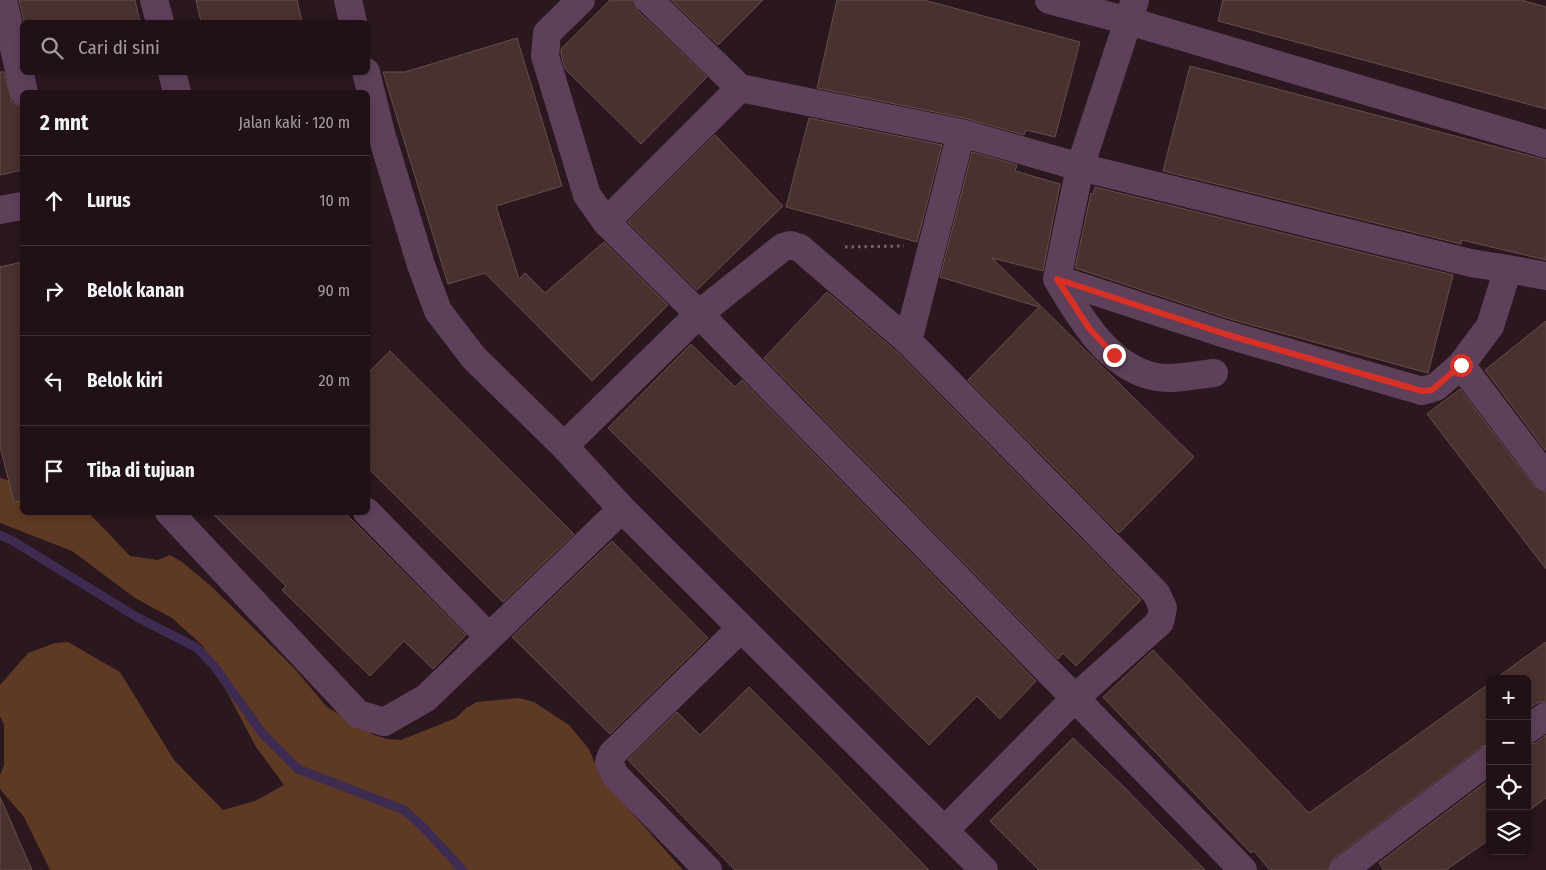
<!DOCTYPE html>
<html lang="id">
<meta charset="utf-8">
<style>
:root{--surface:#201116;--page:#2d1f23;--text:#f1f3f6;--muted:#a29da1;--line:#3d3135}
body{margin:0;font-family:"Fira Sans Condensed",sans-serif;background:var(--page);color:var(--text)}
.controls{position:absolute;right:15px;bottom:15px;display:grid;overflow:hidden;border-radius:8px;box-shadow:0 2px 8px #0003}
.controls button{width:45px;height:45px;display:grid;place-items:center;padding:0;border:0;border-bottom:1px solid var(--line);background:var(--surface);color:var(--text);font:25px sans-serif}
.stop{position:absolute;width:15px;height:15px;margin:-11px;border:4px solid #d93025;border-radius:50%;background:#fff}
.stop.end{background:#d93025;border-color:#fff;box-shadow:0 1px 5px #0008}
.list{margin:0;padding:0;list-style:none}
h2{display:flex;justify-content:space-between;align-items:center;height:65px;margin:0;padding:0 20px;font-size:21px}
h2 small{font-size:16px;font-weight:400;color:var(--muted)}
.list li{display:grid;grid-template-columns:32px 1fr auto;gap:15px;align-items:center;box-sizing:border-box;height:90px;padding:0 20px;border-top:1px solid var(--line)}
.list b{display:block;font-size:19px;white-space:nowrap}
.list em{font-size:16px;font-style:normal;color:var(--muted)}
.icon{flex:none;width:28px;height:28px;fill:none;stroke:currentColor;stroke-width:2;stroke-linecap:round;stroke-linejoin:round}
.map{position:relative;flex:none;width:1546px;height:870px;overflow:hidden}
.search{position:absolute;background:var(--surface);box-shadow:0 2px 8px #0003;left:20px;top:20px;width:350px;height:55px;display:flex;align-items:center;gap:12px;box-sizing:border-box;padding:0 18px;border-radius:8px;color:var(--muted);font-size:19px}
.panel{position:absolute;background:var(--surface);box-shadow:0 2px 8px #0003;left:20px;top:90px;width:350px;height:425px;border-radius:8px}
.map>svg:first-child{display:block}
.green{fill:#5e3a24}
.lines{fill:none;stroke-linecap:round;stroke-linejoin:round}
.stream{stroke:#3e2b52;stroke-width:9}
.building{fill:#48312f;stroke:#674e4c}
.path{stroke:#76646a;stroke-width:3;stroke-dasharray:2.5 4;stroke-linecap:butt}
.minor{stroke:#5f405a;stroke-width:28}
.route{stroke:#d93025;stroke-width:6}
</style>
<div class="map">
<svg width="1546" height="870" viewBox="0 0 1546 870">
<rect width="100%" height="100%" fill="#2b171e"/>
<path class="green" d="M0,477L3,479L22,483V512L89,513L130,556L158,560L170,555L182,562L211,586L294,668L327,707L374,735L387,739L401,740L456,718L466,708L477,702L519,698L534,702L569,725L589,749L601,778L683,870H50L24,817L0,789V775L4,765V725L0,716V685L28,653L55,643L68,642L120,672L174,760L223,810L255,801L284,785L256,747L202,645L172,618L135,598L72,551L0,523Z"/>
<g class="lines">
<path class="stream" d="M0,535L13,541L135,616L197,648L215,667L262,733L298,769L404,810L423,827L463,870"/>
</g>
<path class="building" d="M19,0H135L140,22H24Z
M196,0H297L302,22H201Z
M610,0H634L638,11L707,77L641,144L565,69L561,54V49Z
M671,0H763L718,45Z
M837,0H924L1080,42L1055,137L1026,130L1024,135L964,118L817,88Z
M1223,0H1521L1546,7V109L1218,21Z
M517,38L562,186L496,206L519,279L525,273L545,293L604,242L668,305L592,381L485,273L448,284L383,72H405Z
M1190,66L1546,160V260L1462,240L1461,244L1163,171Z
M0,72H4L12,102L22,107V170L0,175Z
M809,118L942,145L917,242L786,207Z
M715,135L783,206L697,290L628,222Z
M972,152L1017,165L1015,171L1060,184L1043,271L992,258L1194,457L1119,533L968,380L1039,307L940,277Z
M1095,187L1453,275L1428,373L1230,319L1075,268L1091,193L1093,194Z
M22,262V501L14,502L0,446V267Z
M827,292L897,352L1141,600L1076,666L1063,653L1058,659L764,358Z
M1546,321V451L1485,370Z
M691,344L735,387L742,380L1036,681L1000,719L977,696L929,745L608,428Z
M390,351L574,534L503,602L368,468V373Z
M1460,389L1534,486L1546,492V569L1427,414Z
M211,512H344L466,635L433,669L404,641L370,676L282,590L286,586Z
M612,541L708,638L610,734L512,637Z
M1546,642V701L1537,703L1527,710V679H1495Z
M1153,650L1309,813L1490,683V744L1481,747L1334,858L1328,870H1270L1254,851L1251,853L1103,697Z
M749,687L814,752L929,870H735L628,760L677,712L700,735Z
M1546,735V798L1527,812V745L1536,743Z
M1073,738L1123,786L1205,870H1039L990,821Z
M1490,779V839L1446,870H1384L1379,863Z
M0,797L32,870H0Z"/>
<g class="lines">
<path class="path" d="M845,247L904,246"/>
<path class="minor" d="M3,0L24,92
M154,0L160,22
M348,0L353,22
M581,0L547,33L545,56L587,195L606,222L699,314L1243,870
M649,0L740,88L961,133L1080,167L1471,263L1508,269L1490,326L1461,365
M1049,0L1129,21L1546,144
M1135,0L1080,167L1057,279L1225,334L1422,391L1436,387L1461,365L1546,477
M172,72L177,92
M366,72L381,133L421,265L438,311L474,358L564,446L622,509L984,870
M0,210L22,206
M606,222L740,88
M1508,269L1546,276
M1057,279C1079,316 1107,365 1152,376C1171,381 1195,375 1214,373
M908,341L961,133
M564,446L699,314L783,247L790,245L800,248L908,341L1156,593L1163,608L1160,622L1075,698L945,830
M169,512L358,714L384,722L426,698L622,509
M367,512L489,637
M1527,730L1546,716
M708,870L615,775L609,762L612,754L741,628
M1343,870L1490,759"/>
</g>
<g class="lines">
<path class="route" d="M1114,355L1089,328L1057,279L1225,334L1422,391L1432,390L1461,365"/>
</g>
</svg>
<div class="controls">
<button>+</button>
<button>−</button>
<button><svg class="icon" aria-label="locate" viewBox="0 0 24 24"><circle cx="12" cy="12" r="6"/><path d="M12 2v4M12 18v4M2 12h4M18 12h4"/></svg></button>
<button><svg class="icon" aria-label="layers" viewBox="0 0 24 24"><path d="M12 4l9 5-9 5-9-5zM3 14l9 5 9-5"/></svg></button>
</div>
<div class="stop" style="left:1461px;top:365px"></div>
<div class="stop end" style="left:1114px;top:355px"></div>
<div class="search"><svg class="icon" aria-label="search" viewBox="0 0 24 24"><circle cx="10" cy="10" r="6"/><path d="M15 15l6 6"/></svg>Cari di sini</div>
<section class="panel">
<h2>2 mnt<small>Jalan kaki · 120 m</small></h2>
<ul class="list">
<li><svg class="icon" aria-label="ahead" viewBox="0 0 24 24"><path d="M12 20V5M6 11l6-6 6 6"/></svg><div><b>Lurus</b></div><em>10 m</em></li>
<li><svg class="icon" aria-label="right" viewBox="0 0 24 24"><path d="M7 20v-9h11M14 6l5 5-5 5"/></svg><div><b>Belok kanan</b></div><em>90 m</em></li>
<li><svg class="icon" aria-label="left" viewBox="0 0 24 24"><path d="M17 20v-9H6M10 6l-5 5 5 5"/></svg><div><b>Belok kiri</b></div><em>20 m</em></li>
<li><svg class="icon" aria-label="arrive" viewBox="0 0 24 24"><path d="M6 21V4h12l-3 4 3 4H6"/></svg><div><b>Tiba di tujuan</b></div></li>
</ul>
</section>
</div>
